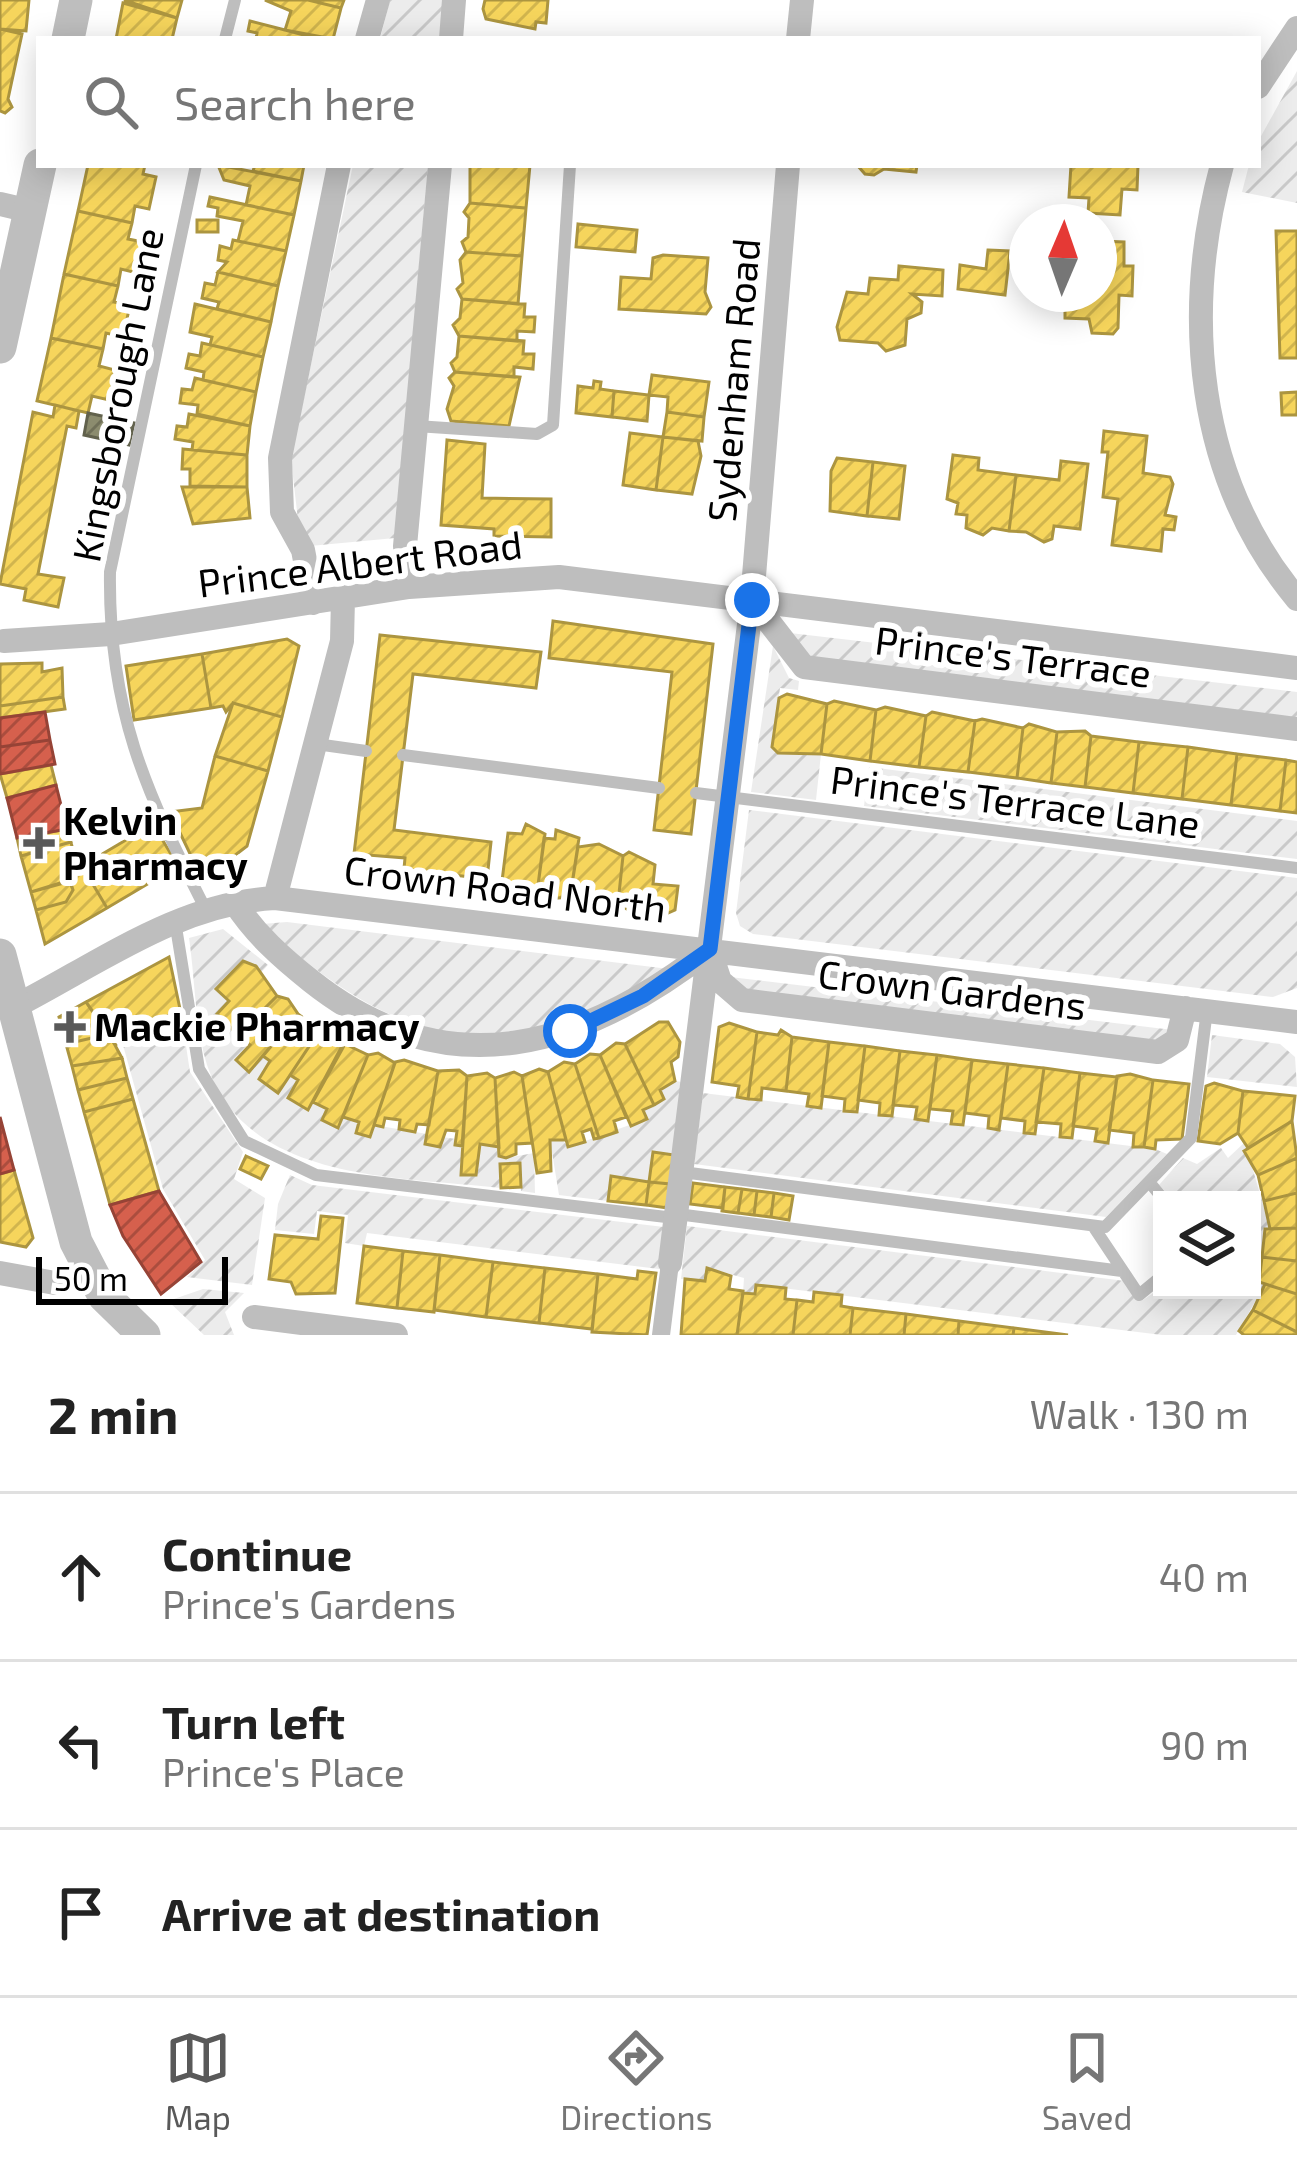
<!DOCTYPE html>
<meta charset="utf-8">
<style>
:root{--surface:#fff;--page:#f2f2f2;--text:#222;--muted:#767676;--line:#e0e0e0;--accent:#595959}
body{margin:0;font-family:"Exo 2",sans-serif;background:var(--page);color:var(--text)}
.controls{position:absolute;right:36px;bottom:36px;display:grid;overflow:hidden;border-radius:0px;box-shadow:0 6px 30px #0003}
.controls button{width:108px;height:108px;display:grid;place-items:center;padding:0;border:0;border-bottom:3px solid var(--line);background:var(--surface);color:var(--text);font:60px sans-serif}
.compass{position:absolute;left:1009px;top:204px;width:108px;height:108px;border-radius:50%;background:var(--surface);box-shadow:0 6px 30px #0003;rotate:2deg}
.scale{position:absolute;left:36px;bottom:30px;width:192px;box-sizing:border-box;padding-left:12px;border:6px solid #000;border-top:0;font-size:33px;line-height:42px;white-space:nowrap;color:#000;-webkit-text-stroke:9px #fff;paint-order:stroke}
.stop{position:absolute;width:36px;height:36px;margin:-27px;border:9px solid #1a73e8;border-radius:50%;background:#fff}
.stop.end{background:#1a73e8;border-color:#fff;box-shadow:0 3px 12px #0008}
.list{margin:0;padding:0;list-style:none}
h2{display:flex;justify-content:space-between;align-items:center;height:156px;margin:0;padding:0 48px;font-size:51px}
h2 small{font-size:39px;font-weight:400;color:var(--muted)}
.list li{display:grid;grid-template-columns:78px 1fr auto;gap:36px;align-items:center;box-sizing:border-box;height:168px;padding:0 48px;border-top:3px solid var(--line)}
.list b{display:block;font-size:45px;white-space:nowrap}
.list p{margin:0;font-size:39px;white-space:nowrap;color:var(--muted)}
.list em{font-size:39px;font-style:normal;color:var(--muted)}
.icon{flex:none;width:66px;height:66px;fill:none;stroke:currentColor;stroke-width:2;stroke-linecap:round;stroke-linejoin:round}
.map{position:relative;flex:none;width:1297px;height:1335px;overflow:hidden}
.search{position:absolute;background:var(--surface);box-shadow:0 6px 30px #0003;left:36px;right:36px;top:36px;height:132px;display:flex;align-items:center;gap:30px;box-sizing:border-box;padding:0 42px;border-radius:0px;color:var(--muted);font-size:45px}
.sheet{height:660px;background:var(--surface)}
nav{display:flex;justify-content:space-around;align-items:center;box-sizing:border-box;height:168px;border-top:3px solid var(--line);background:var(--surface);font-size:33px;color:var(--muted)}
nav a{display:grid;justify-items:center;gap:6px}
nav .on{color:var(--accent)}
.map>svg:first-child{display:block}
.garden{fill:url(#garden-furrows)}
.homes{fill:url(#homes-hatch);stroke:#ac9540;stroke-width:3}
.shops{fill:url(#shops-hatch);stroke:#964336;stroke-width:3}
.industry{fill:url(#industry-hatch);stroke:#62624d;stroke-width:3}
.lines{fill:none;stroke-linecap:round;stroke-linejoin:round}
.service{stroke:#bebebe;stroke-width:12}
.pedestrian{stroke:#bebebe;stroke-width:18}
.minor{stroke:#bebebe;stroke-width:24}
.tertiary{stroke:#bebebe;stroke-width:33}
.route{stroke:#1a73e8;stroke-width:15}
.poi-dot{fill:#595959;stroke:#fff;stroke-width:4.5}
.labels{text-anchor:middle;stroke-width:12;stroke-linejoin:round;paint-order:stroke}
.street-label{font-size:39px;fill:#000;stroke:#fff}
.poi-label{font-size:39px;font-weight:bold;fill:#000;stroke:#fff;text-anchor:start}
</style>
<div class="map">
<svg width="1297" height="1335" viewBox="0 0 1297 1335">
<defs>
<pattern id="garden-furrows" width="10" height="10" patternUnits="userSpaceOnUse" patternTransform="scale(3)"><rect width="10" height="10" fill="#ececec"/><path d="M-1 1l2-2M0 10L10 0M9 11l2-2" fill="none" stroke="#c9c9c9"/></pattern>
<pattern id="homes-hatch" width="6" height="6" patternUnits="userSpaceOnUse" patternTransform="scale(3)"><rect width="6" height="6" fill="#f6d55c"/><path d="M-1 1l2-2M0 6l6-6M5 7l2-2" fill="none" stroke="#d1b54e"/></pattern>
<pattern id="shops-hatch" width="6" height="6" patternUnits="userSpaceOnUse" patternTransform="scale(3)"><rect width="6" height="6" fill="#d6604d"/><path d="M-1 1l2-2M0 6l6-6M5 7l2-2" fill="none" stroke="#ab4d3e"/></pattern>
<pattern id="industry-hatch" width="6" height="6" patternUnits="userSpaceOnUse" patternTransform="scale(3)"><rect width="6" height="6" fill="#8c8c6e"/><path d="M-1 1l2-2M0 6l6-6M5 7l2-2" fill="none" stroke="#707058"/></pattern>
</defs>
<rect width="100%" height="100%" fill="#fff"/>
<path class="garden" d="M390,0H443L440,39H380Z
M1297,71V203L1242,192L1249,165H1258L1260,138Z
M353,165H428L395,538L310,546L299,529L291,459Z
M790,633L1297,692V719L815,662Z
M773,646L789,678L799,681L798,690L780,688L772,747L778,753L821,754L816,800L751,792Z
M869,767L1297,821V859L864,806Z
M749,810L1297,878V988L1273,997L753,934L740,926L736,913Z
M287,922L669,969C502,1071 403,1053 262,924Z
M223,929L268,965L258,976L256,966L242,962L217,988L229,1001L217,1014L250,1045L236,1061L249,1071L263,1056L270,1061L259,1079L278,1093L291,1075L298,1080L288,1099L308,1110L313,1102L327,1109L322,1120L337,1128L343,1117L359,1122L356,1133L370,1137L374,1125L427,1134L425,1144L439,1147L442,1137L456,1139L462,1146V1175H476L480,1144L499,1147L506,1158L534,1153L535,1193L521,1191L519,1164L501,1188C400,1176 246,1183 207,1065C195,1027 195,978 189,938Z
M730,977L1173,1030L1163,1042L745,992Z
M181,1013L190,1072L243,1152L234,1179L265,1198L252,1285L187,1277L205,1260L163,1189L123,1045Z
M1212,1035L1280,1044L1295,1057L1297,1087L1207,1077Z
M675,1081L682,1082L674,1155L653,1152L649,1182L611,1177L608,1201L559,1195L550,1140L560,1138L569,1147L646,1119L643,1110L664,1099L660,1090Z
M703,1093L1155,1149L1167,1154L1106,1217L694,1164Z
M1245,1142L1270,1229L1265,1230L1259,1281L1265,1284L1236,1335H1162L757,1285L755,1294L743,1293L744,1278L708,1268L705,1281L681,1279L687,1226L1125,1281L1143,1300L1162,1287L1252,1290V1200H1173L1159,1185L1183,1158L1197,1164L1221,1148L1228,1158Z
M290,1175L312,1185L664,1227L659,1269L367,1233L364,1246L345,1243L348,1215L317,1211L314,1234L275,1230L278,1204Z
M203,1289L244,1293L225,1312L234,1335H204L168,1301Z"/>
<path class="homes" d="M0,0H29L26,31L0,29Z
M124,0H182L177,18Z
M265,0H308L341,8L333,39L285,30L291,11Z
M308,0H344L341,8Z
M548,0L546,23L536,22L535,29L486,19L483,9L485,0Z
M123,3L177,18L172,39H116Z
M250,21L285,30L319,39H256L257,33L248,31Z
M0,29L22,34L8,99L12,107L5,113L0,111Z
M145,165L143,174L156,177L149,209L135,206L132,223L78,211L88,165Z
M218,165L301,181L294,215L246,205L250,186L224,180Z
M255,165H304L301,181L253,171Z
M530,165L526,208L470,203V165Z
M857,165H917L916,172L884,169L874,175L865,174Z
M1071,165H1155H1138L1137,190L1122,189L1120,215L1088,213L1089,198L1069,197Z
M210,197L294,215L286,251L238,241L243,221L217,216L218,208L208,206Z
M470,203L526,208L522,256L466,252L462,242L468,237L469,218L464,212Z
M78,211L132,223L128,239L143,242L137,273L121,269L118,286L64,274Z
M197,220H218V232H197Z
M578,224L637,230L635,252L576,247Z
M1276,231H1297V358H1280Z
M233,240L286,251L278,286L218,272L227,262L218,260L220,246L231,249Z
M1099,241L1124,242V266H1133L1132,296L1119,295L1118,328L1113,334L1092,333L1089,319L1065,318V294H1099Z
M988,250L1010,251L1005,295L958,289L960,265L986,269Z
M466,252L522,256L518,304L462,299L457,289L463,283L460,260Z
M663,255L708,258L705,292L711,307L706,314L619,309L621,277L651,279L653,258Z
M899,266L943,270L942,296L912,294L922,302L921,313L907,319L905,345L886,351L878,343L840,340L837,327L847,292L868,294L870,278L898,280Z
M218,272L278,286L271,322L217,309L219,302L202,298L205,283L215,285Z
M64,274L118,286L114,302L130,305L123,337L106,333L103,349L51,338Z
M462,299L525,304L524,317H535L534,332L517,331V341L459,336L453,325L460,318Z
M195,304L271,322L263,357L210,345L212,337L190,332Z
M459,336L524,341L523,354H534L533,369L514,367V377L455,372L451,363L457,357Z
M51,338L103,349L99,366L115,370L109,400L92,396L88,413L37,401Z
M202,343L263,357L256,392L203,380L204,372L186,368L189,354L200,356Z
M455,372L520,377L509,426L451,421L447,409L454,386L449,378Z
M652,375L709,382L704,417L667,412L668,397L649,395Z
M195,378L256,392L250,426L197,414L198,405L180,403L182,389L192,390Z
M594,381L601,382L600,389L614,391L612,417L576,413L578,386L593,388Z
M614,391L649,395L647,421L612,417Z
M1297,392V415H1282L1281,393Z
M55,405L79,411L76,428L67,426L38,574L64,578L58,607L24,600L26,589L0,584L33,412L53,417Z
M667,412L704,417L702,441L663,437Z
M189,414L250,426L247,455L192,450L193,442L175,439L177,426L187,427Z
M1104,431L1147,436L1143,473L1170,477L1173,484L1165,515L1176,517L1174,530L1163,529L1161,551L1112,545L1118,499L1103,497L1108,452H1102Z
M630,433L663,437L656,490L623,485Z
M663,437L698,441L701,456L692,494L656,490Z
M447,440L485,444L482,498L551,499V537L494,536V529L441,525Z
M183,449L247,455V487L190,486V469H182Z
M953,455L979,458L978,470L1016,475L1009,531L992,528L983,535L966,528L967,515L956,514L958,503L947,499Z
M837,458L873,462L867,516L830,511L831,471Z
M1061,461L1088,464L1080,529L1054,526L1052,539L1044,542L1026,532L1009,531L1016,475L1059,480Z
M873,462L905,466L899,519L867,516Z
M182,487H247L250,518L193,524Z
M553,621L713,644L691,834L654,830L672,672L549,658Z
M380,635L541,652L536,688L413,674L394,830L491,842L487,879L404,869L405,858L354,854Z
M287,639L299,646L282,717L233,703L226,712L223,706L211,708L202,654Z
M202,654L211,708L134,720L126,666Z
M42,663V672L62,668L63,697L0,706V664Z
M787,694L827,704L821,754L778,753L772,747L779,698Z
M63,697L65,709L0,718V706Z
M834,701L876,710L870,761L821,754L827,704Z
M233,703L282,717L268,771L215,756Z
M885,707L926,716L919,767L870,761L876,710Z
M932,712L975,721L968,772L919,767L926,716Z
M982,719L1023,728L1017,778L968,772L975,721Z
M1029,724L1057,732L1051,783L1017,778L1023,728Z
M1085,731L1091,736L1085,787L1051,783L1057,732Z
M1091,736L1139,742L1133,793L1085,787Z
M1139,742L1188,747L1182,799L1133,793Z
M1188,747L1237,754L1231,805L1182,799Z
M1237,754L1286,760L1280,811L1231,805Z
M215,756L268,771L247,846L234,856L194,862L170,812L202,808Z
M1286,760L1297,762V813L1280,811Z
M51,765L56,785L7,798L0,774Z
M153,824L178,866L107,908L82,866Z
M526,824L545,834L537,893L509,894L501,889L508,833L522,834Z
M67,829L71,842L21,856L17,838Z
M556,830L579,838L570,897L546,899L537,893L544,838L555,839Z
M71,842L77,868L70,880L31,892L21,856Z
M599,844L623,856L618,903L610,907L570,897L578,847Z
M629,852L655,865L653,884L678,886L675,910L666,914L635,905L628,910L618,903L623,856Z
M82,866L107,908L45,944L36,910L66,902L73,890L70,880Z
M67,876L73,890L66,902L36,910L31,892L68,882Z
M169,957L180,1009L115,1045L86,1002Z
M243,961L256,966L277,996L238,1035L217,1014L229,1001L216,989Z
M277,996L288,999L298,1014L249,1072L236,1060L250,1045L238,1035Z
M86,1002L109,1034L66,1044L59,1017Z
M298,1014L320,1030L278,1093L259,1079L270,1061L263,1056Z
M659,1022H668L680,1042L678,1057L671,1062L675,1081L660,1090L664,1099L654,1105L625,1044Z
M729,1023L757,1032L748,1099L737,1097L739,1086L712,1082L719,1027Z
M320,1030L343,1044L308,1110L288,1098L298,1080L290,1075Z
M781,1030L792,1037L786,1091L762,1088L761,1100L748,1099L757,1032L778,1035Z
M109,1034L122,1058L72,1066L66,1044Z
M792,1037L829,1042L821,1108L807,1106L809,1094L786,1091Z
M829,1042L865,1046L857,1112L844,1111L845,1099L822,1096Z
M616,1043L625,1044L654,1105L643,1110L647,1119L631,1126L600,1055Z
M345,1044L368,1055L338,1128L322,1120L327,1109L313,1102Z
M865,1046L900,1051L892,1116L879,1115L880,1103L858,1100Z
M900,1051L937,1055L928,1121L915,1119L917,1107L893,1105Z
M378,1053L395,1063L370,1137L356,1133L359,1122L343,1117L368,1055Z
M590,1054L600,1055L626,1117L614,1121L617,1132L599,1138L575,1064Z
M937,1055L972,1060L963,1125L951,1124L953,1111L930,1109Z
M122,1058L127,1078L78,1090L72,1066Z
M404,1060L438,1071L429,1125L417,1124L415,1132L399,1129L400,1120L385,1118L383,1127L374,1125L395,1062Z
M972,1060L1008,1064L999,1130L988,1128L989,1116L965,1113Z
M564,1062L575,1064L599,1138L594,1139L591,1129L582,1132L585,1142L568,1147L548,1072Z
M1008,1064L1044,1068L1035,1134L1024,1133L1025,1121L1001,1118Z
M1044,1068L1080,1073L1072,1138L1060,1137L1061,1124L1036,1122Z
M539,1069L548,1072L566,1140H550L551,1171L537,1173L522,1076Z
M459,1070L467,1076L462,1146L455,1145L457,1131L446,1130L440,1147L425,1144L438,1071Z
M514,1072L522,1076L532,1143L516,1144V1154L506,1158L499,1156L495,1078Z
M487,1073L495,1078L499,1147L480,1144L476,1175H461L467,1076Z
M1080,1073L1117,1077L1108,1143L1095,1141L1097,1129L1073,1126Z
M1130,1074L1153,1080L1144,1147H1133L1134,1133L1109,1130L1117,1076Z
M127,1078L133,1099L84,1112L78,1090Z
M1153,1080L1189,1084L1182,1139L1156,1140L1155,1149L1144,1147Z
M1214,1083L1243,1091L1238,1133L1220,1144L1198,1141L1206,1086Z
M1243,1091L1295,1096L1292,1121L1248,1148L1238,1133Z
M133,1099L159,1191L110,1205L84,1112Z
M1292,1121L1297,1158L1258,1175L1244,1151Z
M653,1152L674,1155L671,1184L649,1182Z
M246,1156L268,1166L261,1179L240,1169Z
M1297,1158V1193L1264,1201L1258,1175Z
M520,1163L521,1187L501,1188L500,1164Z
M14,1170L33,1238L26,1247L0,1242V1174Z
M611,1176L649,1182L646,1205L608,1201Z
M649,1182L671,1184L668,1208L646,1205Z
M693,1183L725,1187L723,1208L690,1204Z
M725,1187L742,1189L738,1213L722,1211Z
M742,1189L757,1191L754,1215L738,1213Z
M757,1191L774,1193L771,1217L754,1215Z
M774,1193L793,1196L789,1220L771,1217Z
M1297,1193V1228L1270,1229L1264,1201Z
M321,1216L343,1218L335,1293L296,1294L291,1282L269,1279L275,1235L318,1239Z
M1297,1228V1261L1262,1257L1265,1229Z
M364,1246L403,1251L397,1308L357,1303Z
M403,1251L440,1255L434,1312L397,1308Z
M440,1255L493,1262L486,1317L434,1310Z
M1262,1257L1297,1261V1294L1259,1282Z
M493,1262L545,1268L539,1323L486,1317Z
M545,1268L598,1274L592,1329L539,1323Z
M707,1268L731,1276L729,1289L743,1291L737,1335H681L685,1279L705,1281Z
M638,1271L656,1273L647,1335L592,1332L598,1274L637,1279Z
M1265,1284L1297,1294V1332L1253,1310Z
M756,1285L786,1288L785,1299L797,1300L793,1335H737L743,1293L755,1294Z
M814,1292L842,1295L841,1306L853,1308L850,1335H793L797,1300L813,1302Z
M853,1308L906,1314L904,1335H850Z
M1253,1310L1297,1332V1335H1244L1239,1331Z
M906,1314L959,1321L958,1335H904Z
M959,1321L1014,1328L1013,1335H958Z
M1014,1328L1068,1335H1013Z"/>
<path class="shops" d="M45,712L50,740L0,747V718Z
M50,740L55,764L0,774V747Z
M56,785L67,829L17,838L7,798Z
M0,1117L14,1170L0,1174Z
M159,1191L201,1262L161,1294L123,1236L110,1205Z"/>
<path class="industry" d="M88,413L134,423L129,445L84,435Z"/>
<g class="lines">
<path class="service" d="M225,39L235,0
M196,165L110,572C108,710 145,790 205,908
M416,426L537,434L553,425L570,165
M316,744L366,751
M403,755L659,788
M696,793L1297,868
M175,921L199,1069L244,1141L316,1175L666,1217L677,1214L1122,1271
M682,1172L1105,1227L1191,1138L1207,1010
M1150,1183L1164,1200
M1093,1226L1139,1295L1162,1276"/>
<path class="pedestrian" d="M661,1335L670,1263"/>
<path class="minor" d="M367,39L378,0
M451,39L454,0
M798,39L802,0
M1258,87L1297,28
M1222,165C1182,313 1195,477 1297,599
M0,204L30,211
M409,587L405,546L440,165
M752,600L804,667L1297,729
M313,603L303,550L282,512L280,458L339,165
M4,641L111,634L409,587L559,577L1297,668
M275,898L342,641L343,598
M235,903C255,934 282,958 311,981C448,1090 584,1047 710,949
M712,957L720,981L742,1000L1158,1052L1177,1040L1185,1008
M14,1007C98,964 179,903 275,898L1297,1022
M670,1263L752,600L788,165
M0,1273L55,1283L87,1269
M254,1317L396,1335"/>
<path class="tertiary" d="M68,39L76,0
M0,347L40,165
M0,955L76,1242L104,1296L144,1335"/>
</g>
<g class="lines">
<path class="route" d="M570,1031L643,996L710,949L752,600"/>
</g>
<g class="poi-dot">
<path d="M33 825h12v12h12v12h-12v12h-12v-12h-12v-12h12z"/>
<path d="M64 1009h12v12h12v12h-12v12h-12v-12h-12v-12h12z"/>
</g>
<g class="labels">
<g class="street-label">
<text transform="translate(734 380) rotate(-85)" y="14">Sydenham Road</text>
<text transform="translate(118 395) rotate(-79)" y="14">Kingsborough Lane</text>
<text transform="translate(360 564) rotate(-7)" y="14">Prince Albert Road</text>
<text transform="translate(1013 657) rotate(7)" y="14">Prince's Terrace</text>
<text transform="translate(1015 802) rotate(7)" y="14">Prince's Terrace Lane</text>
<text transform="translate(505 889) rotate(7)" y="14">Crown Road North</text>
<text transform="translate(952 990) rotate(7)" y="14">Crown Gardens</text>
</g>
<g class="poi-label">
<text x="63" y="835">Kelvin<tspan x="63" dy="45">Pharmacy</tspan></text>
<text x="94" y="1041">Mackie Pharmacy</text>
</g>
</g>
</svg>
<div class="controls">
<button><svg class="icon" aria-label="layers" viewBox="0 0 24 24"><path d="M12 4l9 5-9 5-9-5zM3 14l9 5 9-5"/></svg></button>
</div>
<svg class="compass" viewBox="-18 -18 36 36"><path d="M0-13l5 13h-10z" fill="#e53935"/><path d="M0 13l5-13h-10z" fill="#767676"/></svg>
<div class="scale">50 m</div>
<div class="stop" style="left:570px;top:1031px"></div>
<div class="stop end" style="left:752px;top:600px"></div>
<div class="search"><svg class="icon" aria-label="search" viewBox="0 0 24 24"><circle cx="10" cy="10" r="6"/><path d="M15 15l6 6"/></svg>Search here</div>
</div>
<section class="sheet">
<h2>2 min<small>Walk · 130 m</small></h2>
<ul class="list">
<li><svg class="icon" aria-label="ahead" viewBox="0 0 24 24"><path d="M12 20V5M6 11l6-6 6 6"/></svg><div><b>Continue</b><p>Prince's Gardens</p></div><em>40 m</em></li>
<li><svg class="icon" aria-label="left" viewBox="0 0 24 24"><path d="M17 20v-9H6M10 6l-5 5 5 5"/></svg><div><b>Turn left</b><p>Prince's Place</p></div><em>90 m</em></li>
<li><svg class="icon" aria-label="arrive" viewBox="0 0 24 24"><path d="M6 21V4h12l-3 4 3 4H6"/></svg><div><b>Arrive at destination</b></div></li>
</ul>
</section>
<nav>
<a class="on"><svg class="icon" aria-label="map" viewBox="0 0 24 24"><path d="M3 6l6-2 6 2 6-2v14l-6 2-6-2-6 2zM9 4v14M15 6v14"/></svg>Map</a>
<a><svg class="icon" aria-label="directions" viewBox="0 0 24 24"><path d="M12 3l9 9-9 9-9-9zM9 14v-3h6M13 9l2 2-2 2"/></svg>Directions</a>
<a><svg class="icon" aria-label="saved" viewBox="0 0 24 24"><path d="M7 4h10v16l-5-4-5 4z"/></svg>Saved</a>
</nav>
